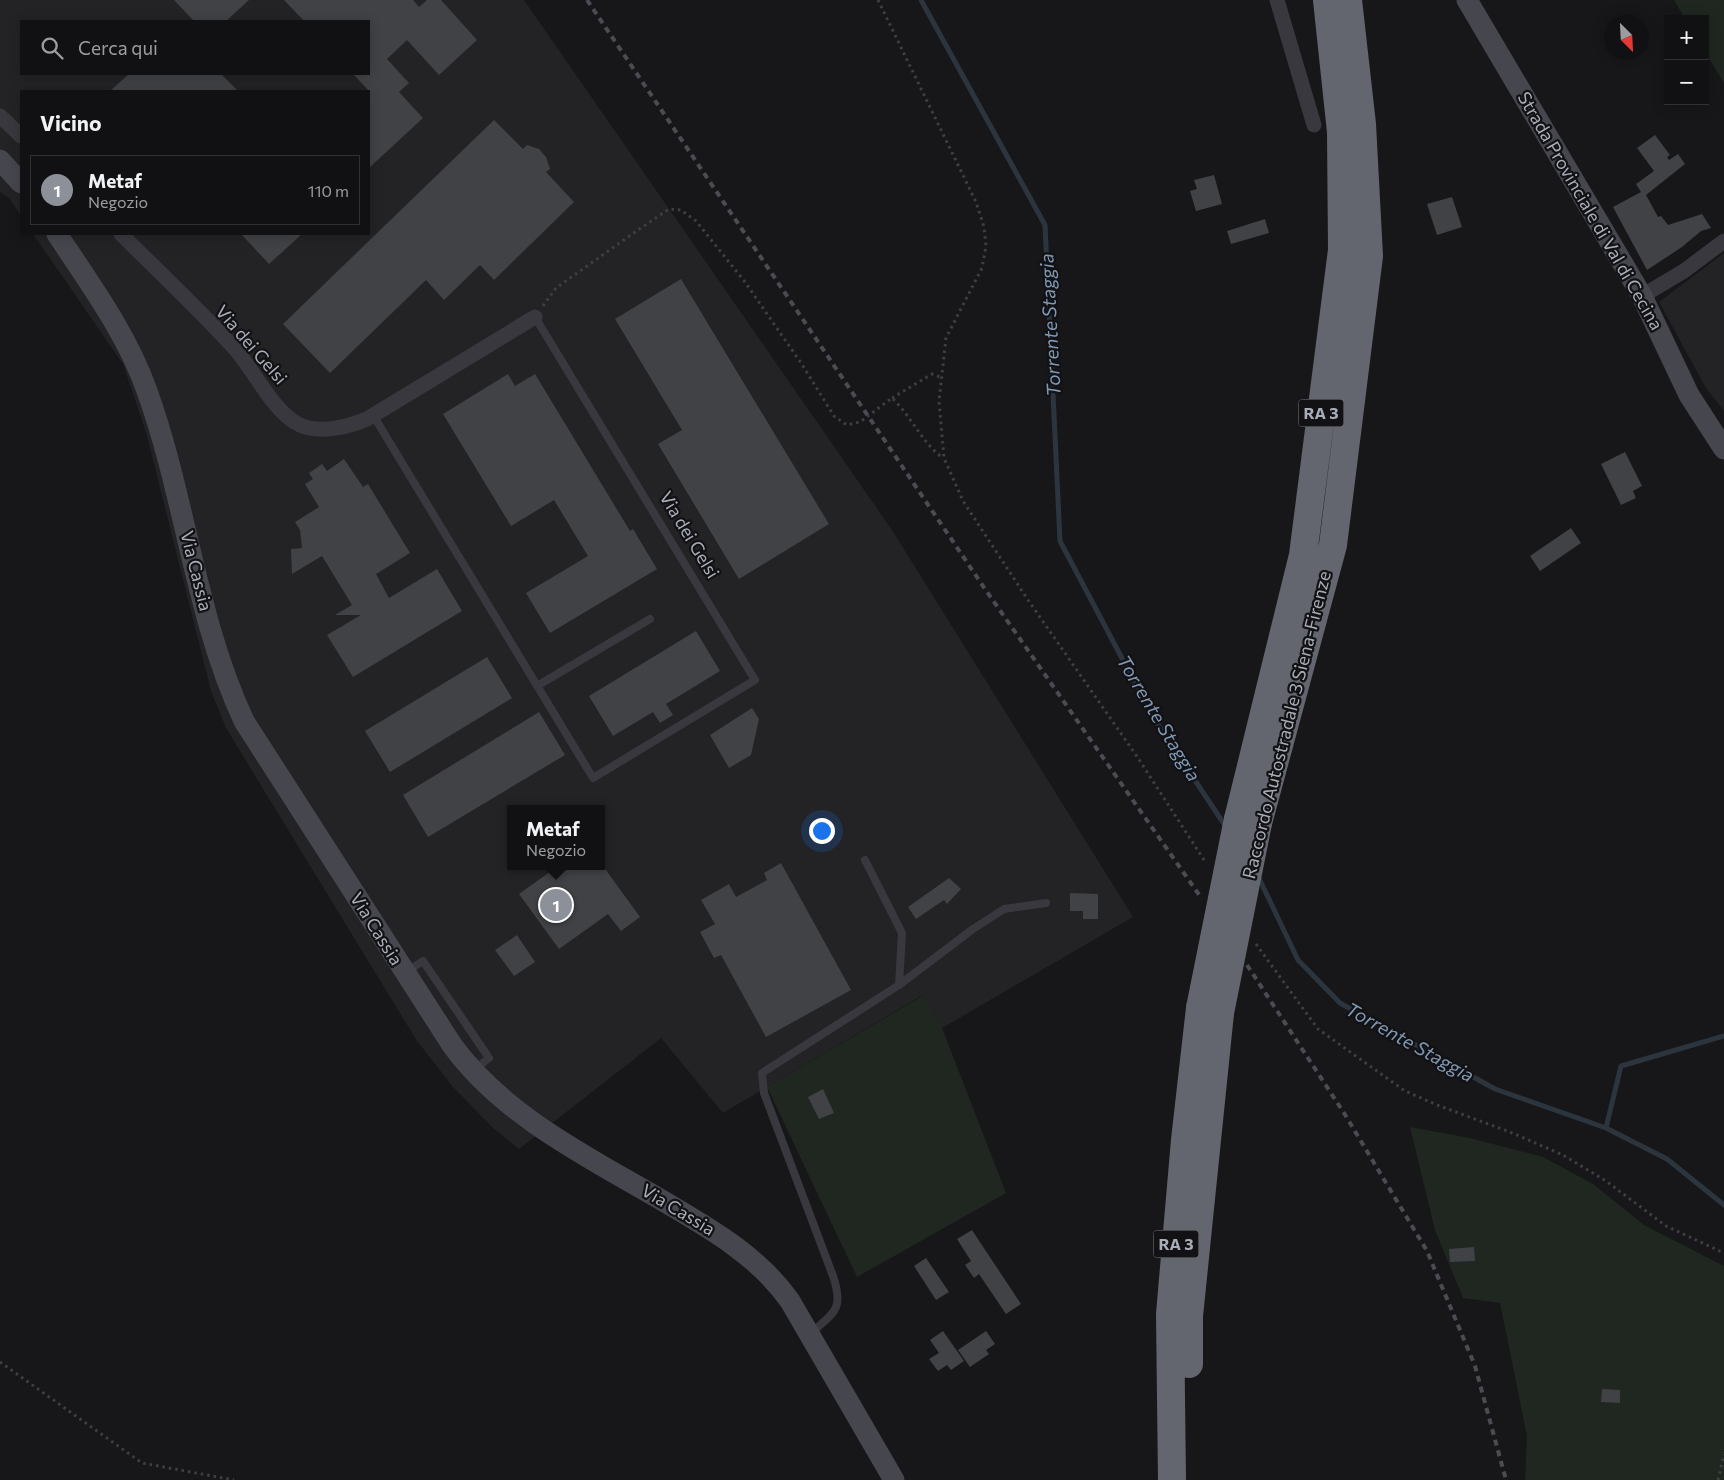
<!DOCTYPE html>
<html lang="it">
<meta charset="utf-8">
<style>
:root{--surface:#111113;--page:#1a1a1c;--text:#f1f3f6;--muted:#9c9da0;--line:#303133;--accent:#8c9099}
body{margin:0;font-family:Commissioner,sans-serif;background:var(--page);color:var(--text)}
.controls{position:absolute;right:15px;top:15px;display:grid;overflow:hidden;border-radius:0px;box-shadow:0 2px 12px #0003}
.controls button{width:45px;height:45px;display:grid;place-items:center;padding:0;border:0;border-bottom:1px solid var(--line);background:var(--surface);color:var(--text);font:25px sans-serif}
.compass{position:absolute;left:1604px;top:15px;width:45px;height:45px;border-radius:50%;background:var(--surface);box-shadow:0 2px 12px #0003;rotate:156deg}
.you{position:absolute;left:821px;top:830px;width:18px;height:18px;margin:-12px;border:4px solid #fff;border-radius:50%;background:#1a73e8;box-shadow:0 0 0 8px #1a73e833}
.badge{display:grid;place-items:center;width:32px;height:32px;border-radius:50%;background:var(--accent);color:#fff;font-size:16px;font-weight:700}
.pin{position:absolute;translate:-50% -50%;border:2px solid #fff;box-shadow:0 1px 5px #0006}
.popup{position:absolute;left:507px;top:805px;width:98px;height:65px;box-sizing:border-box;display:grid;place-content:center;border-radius:0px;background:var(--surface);filter:drop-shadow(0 1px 4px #0005);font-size:16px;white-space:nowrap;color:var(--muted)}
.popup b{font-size:19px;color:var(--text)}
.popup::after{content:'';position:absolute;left:50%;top:100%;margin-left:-10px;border:10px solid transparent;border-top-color:var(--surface)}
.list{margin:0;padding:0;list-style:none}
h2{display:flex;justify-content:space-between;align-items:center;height:65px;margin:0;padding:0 20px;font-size:21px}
h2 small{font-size:16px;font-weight:400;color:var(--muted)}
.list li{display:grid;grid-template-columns:32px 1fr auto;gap:15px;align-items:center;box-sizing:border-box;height:70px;margin:0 10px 10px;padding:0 10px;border:1px solid var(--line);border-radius:0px}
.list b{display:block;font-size:19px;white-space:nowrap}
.list p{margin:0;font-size:16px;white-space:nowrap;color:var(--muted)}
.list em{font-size:16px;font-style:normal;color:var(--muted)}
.icon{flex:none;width:28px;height:28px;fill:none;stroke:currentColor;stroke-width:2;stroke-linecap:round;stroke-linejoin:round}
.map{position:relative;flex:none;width:1724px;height:1480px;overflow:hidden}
.search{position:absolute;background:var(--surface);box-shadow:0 2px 12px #0003;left:20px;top:20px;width:350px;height:55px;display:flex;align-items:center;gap:12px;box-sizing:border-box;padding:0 18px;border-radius:0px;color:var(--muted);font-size:19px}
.panel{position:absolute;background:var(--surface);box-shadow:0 2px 12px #0003;left:20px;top:90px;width:350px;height:145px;border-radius:0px}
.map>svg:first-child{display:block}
.built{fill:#232326;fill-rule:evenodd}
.green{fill:#1f2720}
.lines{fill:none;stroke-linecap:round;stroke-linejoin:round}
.stream{stroke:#2c353e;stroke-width:5}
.building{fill:#414246}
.path{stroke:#3e3f45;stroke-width:3;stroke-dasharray:2.5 4;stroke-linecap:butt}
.service{stroke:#38383e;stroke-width:8}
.minor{stroke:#38383e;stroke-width:15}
.secondary{stroke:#46474e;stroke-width:21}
.motorway{stroke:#64666f;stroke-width:28}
.rail{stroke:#4b4c53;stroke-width:4;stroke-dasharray:6 5;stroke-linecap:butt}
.motorway-bridge{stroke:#64666f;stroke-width:28}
.labels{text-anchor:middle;stroke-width:4.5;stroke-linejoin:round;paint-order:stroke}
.shield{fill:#121214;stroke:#7c7e88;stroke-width:1}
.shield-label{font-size:16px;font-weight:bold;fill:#a9adb9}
.street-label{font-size:18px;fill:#a9adb9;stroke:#121214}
.water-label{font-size:19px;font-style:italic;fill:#7f98b5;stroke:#121214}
</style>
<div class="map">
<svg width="1724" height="1480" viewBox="0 0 1724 1480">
<rect width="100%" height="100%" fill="#171719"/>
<path class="built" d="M0,0H524L892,530L1133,917L942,1028L923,995L723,1113L661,1038L519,1149L493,1128L453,1087L417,1041L226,728L211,691L146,432L123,364L33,234H369V91H21V216L9,198L0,192ZM21,21H369V74H21ZM511,809H601V866H511Z
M1724,253V411L1706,388L1659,302Z"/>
<path class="green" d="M1674,0H1724V83L1705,52V19H1685Z
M924,995L942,1028L1006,1193L857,1277L767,1087Z
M1410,1127L1470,1138L1543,1157L1593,1184L1644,1225L1724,1266V1480H1525L1527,1436L1500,1303L1463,1298L1435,1230Z"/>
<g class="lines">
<path class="stream" d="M921,0L1045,225L1060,541L1153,717L1226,827
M1257,874L1298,960L1340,1003L1495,1089L1606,1128L1667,1159L1724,1205
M1606,1128L1621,1066L1724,1036"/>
</g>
<path class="building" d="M174,0H249L226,21H194Z
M284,0H413L419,7L427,0H441L477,40L439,75L407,40L387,59L409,83L399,92L423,118L369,168V91L353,74H369V21H304Z
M129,74H221L238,91H110Z
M494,120L523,149L527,145L539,149L546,157L550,169L546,172L574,202L494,280L480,265L444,300L426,280L330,373L283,324Z
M1655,135L1670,155L1667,157L1669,160L1678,154L1685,164L1646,195L1658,217L1661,216L1668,225L1702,214L1711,228L1701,231L1682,247L1647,270L1613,207L1641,192L1636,184L1654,171L1637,148Z
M1214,175L1222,204L1196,211L1190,191L1197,189L1194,180Z
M1452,197L1462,227L1437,235L1427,204Z
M1265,219L1269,233L1231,244L1227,231Z
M241,234H302L269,264Z
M681,279L829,524L739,579L658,444L682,430L615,319Z
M508,374L515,386L535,374L630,531L633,529L657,569L550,633L526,593L588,556L554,500L511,526L443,414Z
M1625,452L1642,486L1633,491L1636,498L1621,505L1601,464Z
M344,459L363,487L368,484L410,553L376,574L389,598L437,569L462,611L353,677L327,635L361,615H335L352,605L322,556L292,574L291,549L302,548L300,530L295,522L319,507L305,484L313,479L309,473L322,464L327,471Z
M1571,528L1581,543L1540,571L1530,556Z
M696,631L720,671L666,704L673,715L660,723L653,712L613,736L589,696Z
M487,657L512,698L390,772L365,731Z
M752,708L759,719L751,755L729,768L710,735Z
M539,712L565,755L428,837L403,795Z
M781,863L851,990L766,1037L721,955L714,958L700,932L715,924L701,900L729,884L736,897L767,880L764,873Z
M558,866H603L640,917L621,931L608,914L559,949L519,894Z
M949,878L961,889L947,904L944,900L916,919L908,907Z
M1070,893L1098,894V919H1083V911H1070Z
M517,935L535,962L514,976L495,950Z
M823,1089L834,1113L819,1119L808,1097Z
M972,1230L1021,1304L1006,1314L979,1274L974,1278L965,1265L971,1261L957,1239Z
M1474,1247L1475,1261L1450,1262L1449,1249Z
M926,1258L949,1292L936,1300L914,1266Z
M943,1331L964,1361L951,1370L947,1365L938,1371L929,1359L939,1353L930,1340Z
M986,1331L995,1344L986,1350L989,1354L970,1367L958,1350Z
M1602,1389L1620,1390V1403L1601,1402Z"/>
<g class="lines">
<path class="path" d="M878,0L976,202L984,227L986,246L982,268L946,338L939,401L944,458L963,501L1028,600L1136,755L1206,863
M543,306L556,288L638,230L669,209L681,210L696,221L745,282L801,363L834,416L847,425L860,422L892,398C912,417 922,443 943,458
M892,398L932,374L940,377
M1256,944L1318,1029L1405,1091L1437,1105L1510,1132L1563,1155L1606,1181L1666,1226L1724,1253
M0,1362L142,1463L234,1480
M1718,1480L1724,1454"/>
<path class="service" d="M373,415L593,778L755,680L535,317
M537,686L650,619
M865,860L902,933L899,985
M406,972L423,961L489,1058L474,1070
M811,1333C835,1312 844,1309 833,1276L764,1093L762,1073L899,985L973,929L1004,909L1046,903"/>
<path class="minor" d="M1277,0L1314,125
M0,116L21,136
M121,234C159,272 200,310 236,350C255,372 274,413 300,425C320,434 348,427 367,419L535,317
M1642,296L1684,271L1724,241"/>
<path class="secondary" d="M1467,0L1642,296L1689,395L1724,449
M0,160L21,183
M57,234C90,284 127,334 147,391C186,499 195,616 244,721L452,1045C505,1118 594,1160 670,1205C714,1231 760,1258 790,1301L894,1480"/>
<path class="motorway" d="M1238,819L1303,555L1342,250L1341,132L1327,0
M1258,823L1333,545L1369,256L1362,124L1348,0
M1189,1364V1316L1220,1013
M1172,1480L1170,1314L1185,1140L1200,1008"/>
<path class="rail" d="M587,0L985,589L1202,899
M1247,965L1344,1113L1427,1251L1475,1366L1506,1480"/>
<path class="motorway-bridge" d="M1200,1008L1238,819
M1220,1013L1258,823"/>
</g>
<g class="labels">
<g class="shield">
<rect x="1298.5" y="399.5" width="45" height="27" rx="4"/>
<rect x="1153.5" y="1230.5" width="45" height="27" rx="4"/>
</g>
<g class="shield-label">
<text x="1321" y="419">RA 3</text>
<text x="1176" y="1250">RA 3</text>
</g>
<g class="street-label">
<text transform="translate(1590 211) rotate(60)" y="6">Strada Provinciale di Val di Cecina</text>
<text transform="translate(251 345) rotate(49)" y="6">Via dei Gelsi</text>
<text transform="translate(689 535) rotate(59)" y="6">Via dei Gelsi</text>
<text transform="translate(196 571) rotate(76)" y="6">Via Cassia</text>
<text transform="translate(1287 725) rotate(-76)" y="6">Raccordo Autostradale 3 Siena-Firenze</text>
<text transform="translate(376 929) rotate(58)" y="6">Via Cassia</text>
<text transform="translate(678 1210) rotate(31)" y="6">Via Cassia</text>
</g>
<g class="water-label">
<text transform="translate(1050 325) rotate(-93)" y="7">Torrente Staggia</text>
<text transform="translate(1159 718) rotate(59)" y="7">Torrente Staggia</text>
<text transform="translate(1410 1042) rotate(29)" y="7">Torrente Staggia</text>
</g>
</g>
</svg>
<div class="controls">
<button>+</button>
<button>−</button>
</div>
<svg class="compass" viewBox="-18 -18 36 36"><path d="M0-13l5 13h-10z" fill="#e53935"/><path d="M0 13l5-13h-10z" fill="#9c9da0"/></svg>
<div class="you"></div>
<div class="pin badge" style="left:556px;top:905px">1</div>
<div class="popup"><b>Metaf</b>Negozio</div>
<div class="search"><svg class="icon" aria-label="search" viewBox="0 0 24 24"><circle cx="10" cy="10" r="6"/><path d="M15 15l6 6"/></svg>Cerca qui</div>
<section class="panel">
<h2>Vicino<small></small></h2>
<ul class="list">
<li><span class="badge">1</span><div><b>Metaf</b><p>Negozio</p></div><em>110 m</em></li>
</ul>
</section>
</div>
